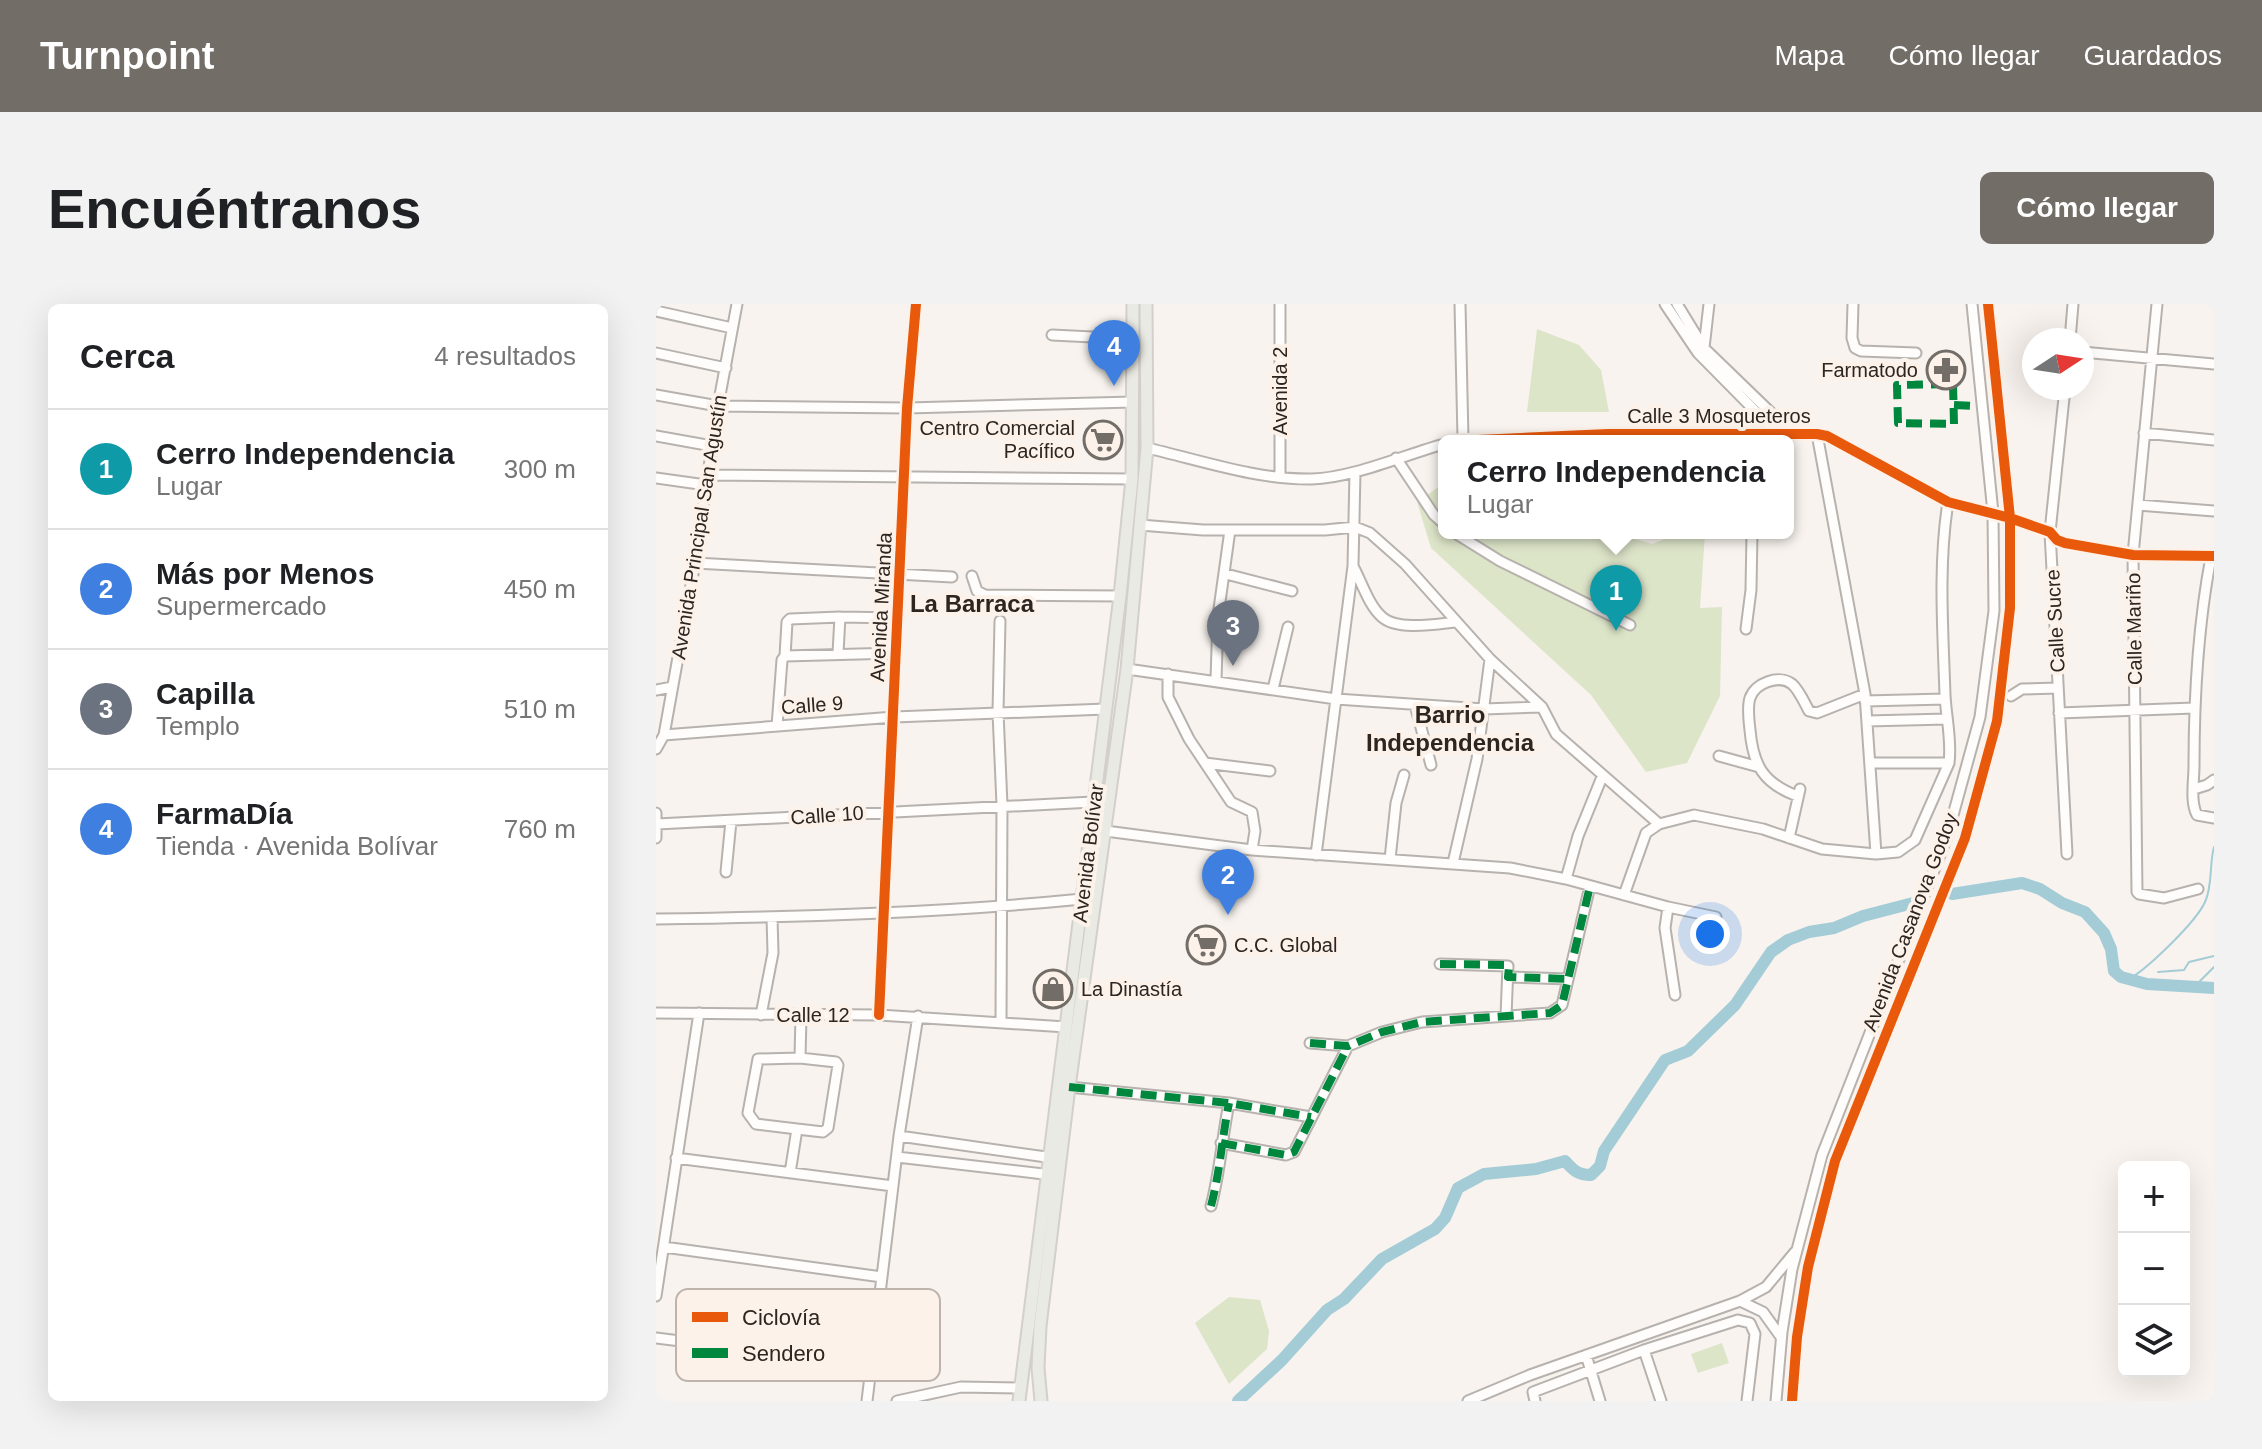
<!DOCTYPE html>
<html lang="es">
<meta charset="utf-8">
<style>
:root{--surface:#fff;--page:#f2f2f2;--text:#202124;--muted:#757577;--line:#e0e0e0;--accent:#736d68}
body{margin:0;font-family:Arial,sans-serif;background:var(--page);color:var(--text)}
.controls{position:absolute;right:24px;bottom:24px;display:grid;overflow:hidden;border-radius:12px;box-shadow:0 8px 32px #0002}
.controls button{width:72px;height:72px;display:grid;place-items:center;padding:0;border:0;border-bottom:2px solid var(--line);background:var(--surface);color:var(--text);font:40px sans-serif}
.compass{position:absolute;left:1366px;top:24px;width:72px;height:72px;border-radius:50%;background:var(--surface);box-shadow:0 8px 32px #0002;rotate:78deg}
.you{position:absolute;left:1054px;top:630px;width:28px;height:28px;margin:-20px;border:6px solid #fff;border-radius:50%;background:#1a73e8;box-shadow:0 0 0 12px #1a73e833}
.badge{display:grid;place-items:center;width:52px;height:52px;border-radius:50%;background:var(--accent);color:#fff;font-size:26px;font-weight:700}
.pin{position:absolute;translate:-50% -66px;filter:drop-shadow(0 2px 4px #0008)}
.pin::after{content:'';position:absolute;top:42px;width:28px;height:24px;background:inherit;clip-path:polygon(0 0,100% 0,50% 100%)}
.popup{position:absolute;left:782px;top:131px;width:356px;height:104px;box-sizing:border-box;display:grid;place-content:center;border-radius:12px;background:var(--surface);filter:drop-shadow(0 2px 6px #0005);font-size:26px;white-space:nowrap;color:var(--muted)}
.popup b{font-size:30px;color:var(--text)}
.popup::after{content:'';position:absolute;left:50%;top:100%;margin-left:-16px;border:16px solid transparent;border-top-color:var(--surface)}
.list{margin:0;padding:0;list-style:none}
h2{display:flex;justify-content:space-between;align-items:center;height:104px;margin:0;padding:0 32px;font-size:34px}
h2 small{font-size:26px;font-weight:400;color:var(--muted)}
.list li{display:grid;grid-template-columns:52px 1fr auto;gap:24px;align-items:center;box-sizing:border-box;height:120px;padding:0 32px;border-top:2px solid var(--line)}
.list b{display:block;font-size:30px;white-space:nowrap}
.list p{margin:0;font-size:26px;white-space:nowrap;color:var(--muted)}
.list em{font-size:26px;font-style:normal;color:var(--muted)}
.icon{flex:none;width:44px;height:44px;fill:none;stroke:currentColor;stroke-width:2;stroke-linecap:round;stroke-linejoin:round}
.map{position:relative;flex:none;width:1558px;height:1097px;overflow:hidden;border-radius:12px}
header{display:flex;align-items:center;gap:48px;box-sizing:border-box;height:112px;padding:0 40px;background:var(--accent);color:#fff}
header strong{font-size:38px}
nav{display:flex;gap:44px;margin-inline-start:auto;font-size:28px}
.intro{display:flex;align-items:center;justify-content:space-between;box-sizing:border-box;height:192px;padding:0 48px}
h1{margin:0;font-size:56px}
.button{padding:20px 36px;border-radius:12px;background:var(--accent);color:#fff;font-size:28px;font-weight:700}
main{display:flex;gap:48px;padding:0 48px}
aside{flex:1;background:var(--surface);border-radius:12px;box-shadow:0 8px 32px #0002}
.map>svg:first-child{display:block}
.green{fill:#dde5c9}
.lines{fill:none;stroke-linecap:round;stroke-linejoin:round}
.stream{stroke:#a3ccd6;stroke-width:2}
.river{stroke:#a3ccd6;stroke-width:12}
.minor-casing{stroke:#b7b2ad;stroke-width:13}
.major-casing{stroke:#d2cfcc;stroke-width:15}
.minor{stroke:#fefdfc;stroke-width:9}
.major{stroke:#eaeae4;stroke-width:11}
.quiet{stroke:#00873e;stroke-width:8;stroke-dasharray:16 8;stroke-linecap:butt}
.cycleway-casing{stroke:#fdf2e9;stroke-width:15}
.cycleway{stroke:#e8590c;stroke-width:10}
.labels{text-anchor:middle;stroke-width:8;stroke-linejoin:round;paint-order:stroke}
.poi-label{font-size:20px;fill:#2c2520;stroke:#fdf2e9;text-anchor:end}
.street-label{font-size:20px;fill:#2c2520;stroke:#fdf2e9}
.quarter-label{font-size:24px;font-weight:bold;fill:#2c2520;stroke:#fdf2e9}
.key{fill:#fdf2e9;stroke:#beb4ad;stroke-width:2}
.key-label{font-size:22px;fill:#2c2520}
</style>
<header>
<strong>Turnpoint</strong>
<nav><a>Mapa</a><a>Cómo llegar</a><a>Guardados</a></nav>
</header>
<div class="intro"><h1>Encuéntranos</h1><a class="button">Cómo llegar</a></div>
<main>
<aside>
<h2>Cerca<small>4 resultados</small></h2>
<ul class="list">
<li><span class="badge" style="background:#0f9aa8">1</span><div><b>Cerro Independencia</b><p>Lugar</p></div><em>300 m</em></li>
<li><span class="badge" style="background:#3f7fe0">2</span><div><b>Más por Menos</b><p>Supermercado</p></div><em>450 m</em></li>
<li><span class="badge" style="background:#6b7280">3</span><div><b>Capilla</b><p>Templo</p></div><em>510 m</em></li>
<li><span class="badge" style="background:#3f7fe0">4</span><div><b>FarmaDía</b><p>Tienda · Avenida Bolívar</p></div><em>760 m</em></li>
</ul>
</aside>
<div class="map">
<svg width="1558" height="1097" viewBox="0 0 1558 1097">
<rect width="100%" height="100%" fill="#f8f3ee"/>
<path class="green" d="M881,25L923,41L945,66L953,108H871Z
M788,179V229H958L996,240L1025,229H1049L1044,304L1066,303L1064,392L1031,459L990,468L935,391L775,244L761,198Z
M573,993L604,996L613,1027L611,1045L573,1080L539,1019Z
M1066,1039L1073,1059L1042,1069L1035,1050Z"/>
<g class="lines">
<path class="stream" d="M1502,668L1528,666L1533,658L1558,652
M1475,674C1494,662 1540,618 1549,598C1557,581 1553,561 1558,543
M1539,682L1558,663
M1555,682L1558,681"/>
<path class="river" d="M1296,590L1366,579L1384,585L1406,599L1429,608L1448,629L1455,645L1458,667L1465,673L1491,680L1558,684
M582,1097L626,1056L671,1006L688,995L726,955L779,925L789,914L802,884L828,870L880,865L909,857C917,866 922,871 935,871L944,862L948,847L1009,756L1032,747L1079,701L1115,648L1132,636L1153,628L1178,624L1207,612L1257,599"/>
<defs>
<path id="minor" d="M804,0L807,135
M1009,0L1042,49L1121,129
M1021,0L1048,44L1136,129
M1197,0L1196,34L1199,44L1205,47L1260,49
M1501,0L1477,251L1481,588L1483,590L1508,594L1542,585
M0,7L76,24
M396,31L477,35
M1414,36L1417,0
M1048,44L1053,0
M1426,48L1558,60
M0,49L70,64
M1409,84L1394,228L1411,550
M0,91L62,102L251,104L477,98
M1488,129L1558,136
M1161,130L1209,390L1220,550
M0,132L56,142
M800,137L952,130H1161L1171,132L1292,198L1354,214L1394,228L1401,236L1409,239L1477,251L1558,252
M491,144C544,156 601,176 656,175C696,174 748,151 788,140
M740,154L778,211L788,220
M51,171L476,175
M624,173V0
M0,174L50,181
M1482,201L1558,207
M484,221L547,226H669L699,223L714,229L749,260L834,355L886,403L900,430L1003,520
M799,229L844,257L974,321
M1555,253C1542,321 1538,393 1538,462C1538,477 1534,498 1541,511L1558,514
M39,259L296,273
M698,264C706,279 713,302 726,313C741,327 781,320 800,318
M570,270L636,287
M316,272L321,287L329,291L464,292
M344,317L342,408L346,501L345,717
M1090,325L1095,286L1096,229
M182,349L184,313
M129,352L131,318L134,315L184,313L242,314
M471,365L680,395L828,405L886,403
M512,370V393L533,435L575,498L596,508L599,527L596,546
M560,376L562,312L574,226
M617,385L632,323
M0,386L16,383
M1355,392L1366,385L1402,384
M1209,397L1289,395
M759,401L775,461
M1403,409L1538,404
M1211,417L1291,415
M121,422L126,356L129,352L240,349
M8,431L238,413L450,405
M0,445L8,431L39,259L62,102L81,0
M1063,452L1103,463
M549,459L614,467
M1214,459H1293
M1538,485L1551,481L1558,476
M1141,492C1107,479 1097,461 1094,426C1093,417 1091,403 1094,394C1099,379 1123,370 1136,380C1143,386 1148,398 1153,407L1161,409L1209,390
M0,509V534
M1,520L437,498
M434,525L596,546L854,564L910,575L1012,603L1060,613
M1133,534L1144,485
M660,551L697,262L699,168
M734,555L740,499L748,471
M797,559L821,455L834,355
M70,568L75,517
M910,575L922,532L946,473
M968,591L990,529L1003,520L1038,511L1107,525L1166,545L1220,550L1242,548L1259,536L1293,459C1296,436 1290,413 1289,391C1287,327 1282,261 1292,198
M1012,603L1009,624L1019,691
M0,615C142,613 285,609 426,595
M784,660L852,662L850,712
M852,673L912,675
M0,709L223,711L410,723
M105,711L117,649L116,613
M223,711L251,104L260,0
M654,739L692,742L726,728L766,718L894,709L906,701L934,582
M413,783L573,799L655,813
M141,825L167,828L172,824L182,761L180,758L144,754
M243,832L397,854
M565,839L630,851L638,848L692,742
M241,853L396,871
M20,854L237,882
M134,869L141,825L100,820L92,809L102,755L144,754L145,712
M555,902C564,868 566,834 573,799
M8,943L226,973
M0,992L43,709
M1084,997L1107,1008L1125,1033
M0,1034L215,1061
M988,1046L1005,1097
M930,1051L944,1097
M211,1097L243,832L262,712
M241,1097L305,1083L365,1084
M812,1097L874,1071L1084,997L1110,983L1139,948
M879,1097L877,1088L988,1046L1082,1016L1094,1019L1099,1030L1091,1097
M1120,1097L1126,1028L1136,965L1166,851L1291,533L1324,413L1338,307L1337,209L1316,0
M1136,1097L1141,1033L1152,963L1179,857L1309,534L1341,417L1354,304V214L1332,0"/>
<path id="major" d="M363,1097L464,292L476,175L477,0
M385,1097L382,1064L384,1022L413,783L471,365L491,144L490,0"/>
</defs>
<use href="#minor" class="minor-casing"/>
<use href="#major" class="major-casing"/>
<use href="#minor" class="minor"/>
<use href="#major" class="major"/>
<path class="quiet" d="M1297,80L1298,120L1242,119L1241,81Z
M1298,101L1318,102
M784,660L850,661L853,663L852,673L912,675
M654,739L692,742L726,728L766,718L894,709L906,701L934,582
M413,783L573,799L655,813
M565,839L630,851L638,848L692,742
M555,902C564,868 566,834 573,799"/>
<defs>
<path id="cycleway" d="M800,137L952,130H1161L1171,132L1292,198L1354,214L1394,228L1401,236L1409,239L1477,251L1558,252
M223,711L251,104L260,0
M1136,1097L1141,1033L1152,963L1179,857L1309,534L1341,417L1354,304V214L1332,0"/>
</defs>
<use href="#cycleway" class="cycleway-casing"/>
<use href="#cycleway" class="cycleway"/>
</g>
<defs>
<symbol id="pharmacy-ring" viewBox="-11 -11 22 22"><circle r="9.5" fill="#fdf2e9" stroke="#736d68" stroke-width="1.5"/><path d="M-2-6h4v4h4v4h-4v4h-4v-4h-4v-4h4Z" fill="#736d68"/></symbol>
<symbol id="supermarket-ring" viewBox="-11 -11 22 22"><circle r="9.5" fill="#fdf2e9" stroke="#736d68" stroke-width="1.5"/><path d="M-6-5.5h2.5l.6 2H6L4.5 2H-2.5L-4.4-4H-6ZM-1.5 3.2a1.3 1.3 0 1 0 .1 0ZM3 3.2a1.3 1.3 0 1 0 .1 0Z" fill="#736d68"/></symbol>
<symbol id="shop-ring" viewBox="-11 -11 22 22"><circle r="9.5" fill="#fdf2e9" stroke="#736d68" stroke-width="1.5"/><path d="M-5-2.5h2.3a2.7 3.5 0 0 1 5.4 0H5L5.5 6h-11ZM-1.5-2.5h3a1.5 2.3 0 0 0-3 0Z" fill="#736d68"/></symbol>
</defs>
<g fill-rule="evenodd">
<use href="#pharmacy-ring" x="1268" y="44" width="44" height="44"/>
<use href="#supermarket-ring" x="425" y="114" width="44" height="44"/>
<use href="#supermarket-ring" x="528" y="619" width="44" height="44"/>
<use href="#shop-ring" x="375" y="663" width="44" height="44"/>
</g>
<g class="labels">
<g class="poi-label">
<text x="1262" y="73">Farmatodo</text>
<text x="419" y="131">Centro Comercial<tspan x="419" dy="23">Pacífico</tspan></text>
<text x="578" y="648" text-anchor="start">C.C. Global</text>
<text x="425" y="692" text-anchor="start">La Dinastía</text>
</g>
<g class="street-label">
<text transform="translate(624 87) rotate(-90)" y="7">Avenida 2</text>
<text x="1063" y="119">Calle 3 Mosqueteros</text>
<text transform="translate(43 223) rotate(-81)" y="7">Avenida Principal San Agustín</text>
<text transform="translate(225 303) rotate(-87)" y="7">Avenida Miranda</text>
<text transform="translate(1399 317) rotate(-93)" y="7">Calle Sucre</text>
<text transform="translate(1478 325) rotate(-91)" y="7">Calle Mariño</text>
<text transform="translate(156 401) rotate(-4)" y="7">Calle 9</text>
<text transform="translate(171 511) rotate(-4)" y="7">Calle 10</text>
<text transform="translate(432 549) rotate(-83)" y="7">Avenida Bolívar</text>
<text transform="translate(1254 618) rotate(-69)" y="7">Avenida Casanova Godoy</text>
<text x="157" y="718">Calle 12</text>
</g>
<g class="quarter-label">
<text x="316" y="308">La Barraca</text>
<text x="794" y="419">Barrio<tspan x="794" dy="28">Independencia</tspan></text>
</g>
</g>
<rect x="20" y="985" width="264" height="92" rx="12" class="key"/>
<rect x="36" y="1008" width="36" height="10" fill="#e8590c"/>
<rect x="36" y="1044" width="36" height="10" fill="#00873e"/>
<g class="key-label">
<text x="86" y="1021">Ciclovía</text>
<text x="86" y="1057">Sendero</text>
</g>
</svg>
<div class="controls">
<button>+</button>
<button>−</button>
<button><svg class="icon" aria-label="layers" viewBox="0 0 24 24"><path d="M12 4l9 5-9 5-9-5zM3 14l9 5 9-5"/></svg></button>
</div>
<svg class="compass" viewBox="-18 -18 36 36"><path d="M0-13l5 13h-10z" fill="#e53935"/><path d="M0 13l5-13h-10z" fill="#757577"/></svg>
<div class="you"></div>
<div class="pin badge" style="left:960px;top:327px;background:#0f9aa8">1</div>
<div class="popup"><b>Cerro Independencia</b>Lugar</div>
<div class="pin badge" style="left:572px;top:611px;background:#3f7fe0">2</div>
<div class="pin badge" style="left:577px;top:362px;background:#6b7280">3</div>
<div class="pin badge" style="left:458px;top:82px;background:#3f7fe0">4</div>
</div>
</main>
